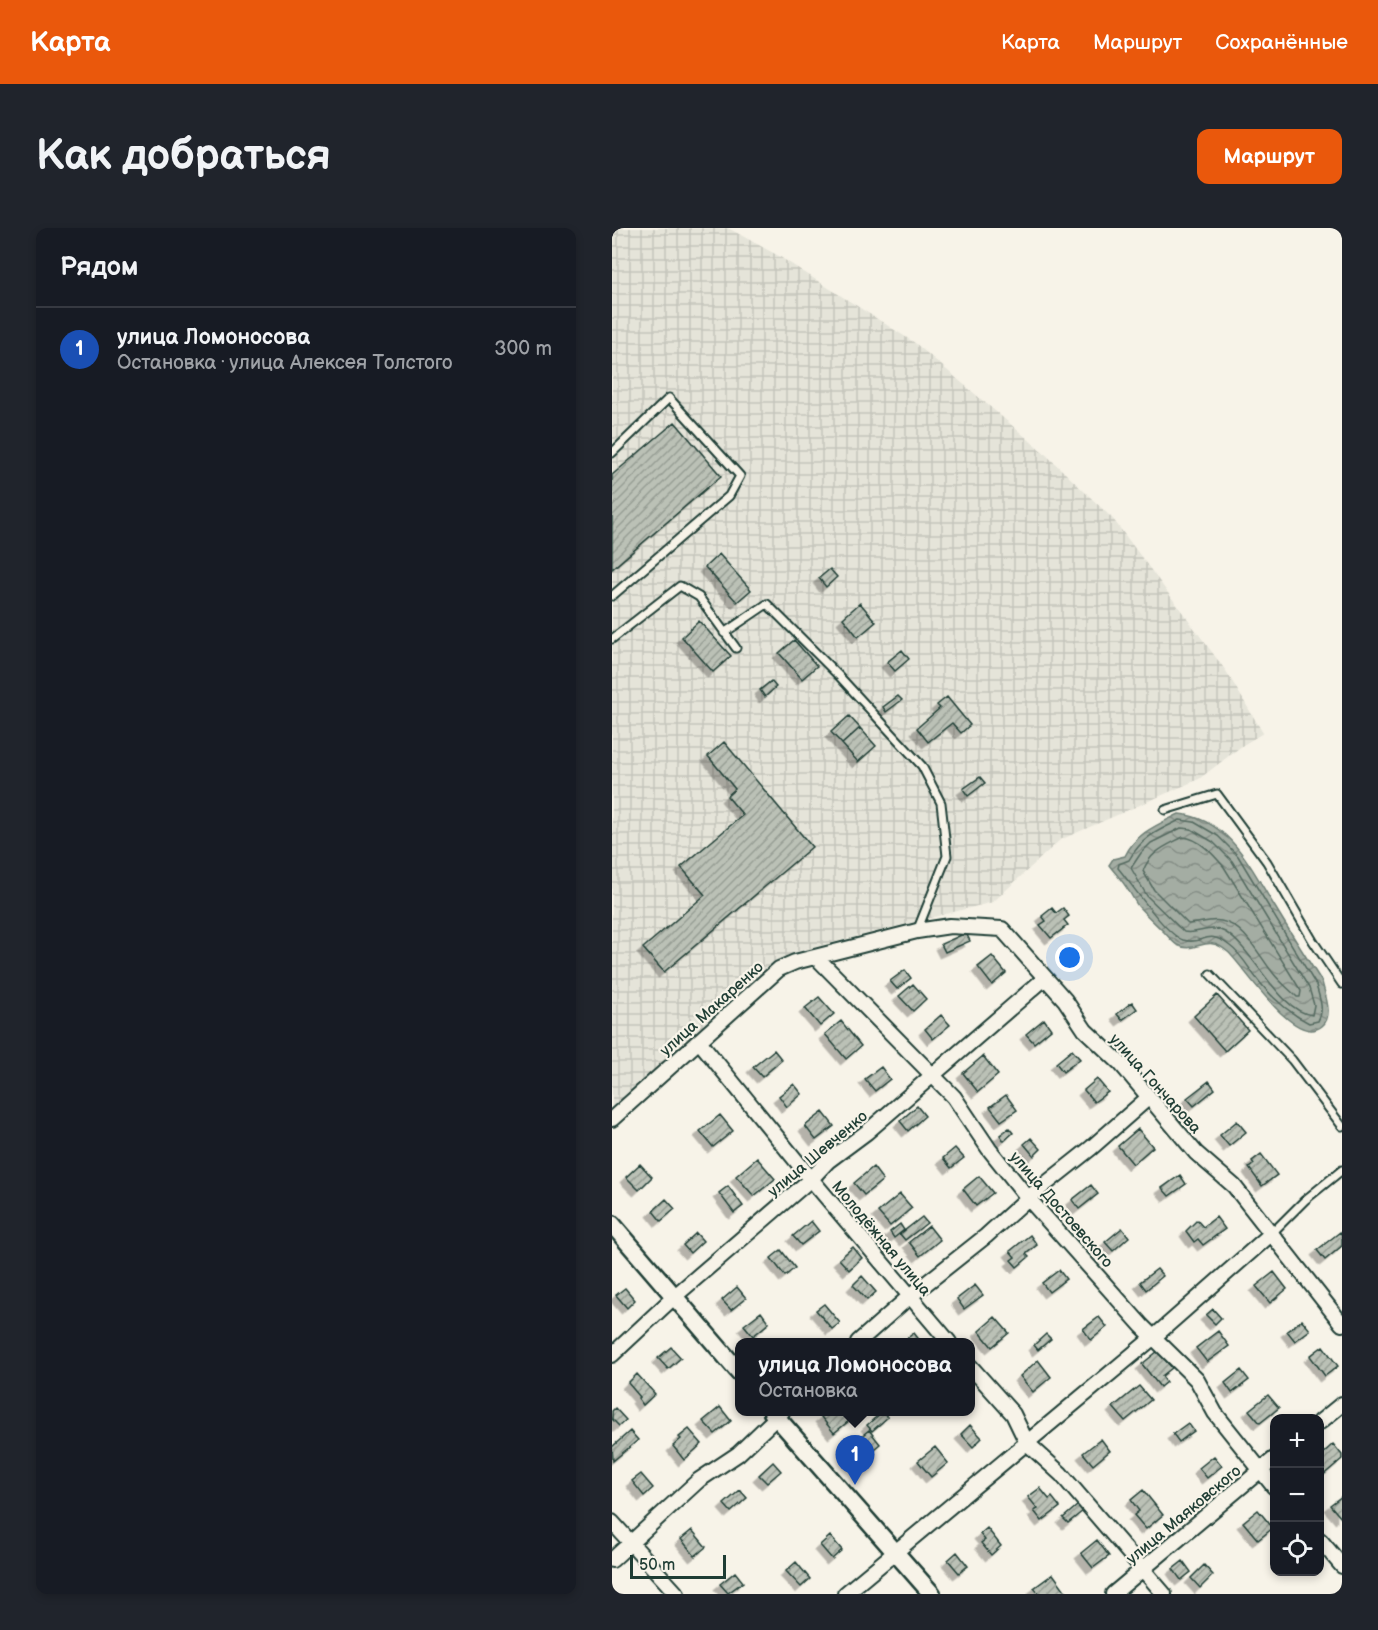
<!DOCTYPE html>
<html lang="ru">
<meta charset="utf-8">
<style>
:root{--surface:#171b24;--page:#20242c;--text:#f1f3f6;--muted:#9ea1a6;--line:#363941;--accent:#ea580c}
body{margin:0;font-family:"Balsamiq Sans",sans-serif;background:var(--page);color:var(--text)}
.controls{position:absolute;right:18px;bottom:18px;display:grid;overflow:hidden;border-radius:12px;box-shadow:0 3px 9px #0003}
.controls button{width:54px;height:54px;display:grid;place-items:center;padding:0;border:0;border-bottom:2px solid var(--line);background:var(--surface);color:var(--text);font:30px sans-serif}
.scale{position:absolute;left:18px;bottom:15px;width:96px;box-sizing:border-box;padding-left:6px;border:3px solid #1f3d34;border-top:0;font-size:16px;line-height:21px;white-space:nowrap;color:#1f3d34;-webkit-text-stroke:4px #f7f3e8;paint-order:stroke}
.you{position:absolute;left:458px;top:730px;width:21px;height:21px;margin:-15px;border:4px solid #fff;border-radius:50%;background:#1a73e8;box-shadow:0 0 0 9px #1a73e833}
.badge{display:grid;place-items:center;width:39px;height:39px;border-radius:50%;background:var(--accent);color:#fff;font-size:20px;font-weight:700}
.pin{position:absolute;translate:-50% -50px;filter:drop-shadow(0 2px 3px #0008)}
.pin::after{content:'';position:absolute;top:32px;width:21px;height:18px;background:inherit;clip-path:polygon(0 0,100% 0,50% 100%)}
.popup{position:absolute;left:123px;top:1110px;width:240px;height:78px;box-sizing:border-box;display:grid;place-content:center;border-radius:12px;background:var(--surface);filter:drop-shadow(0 2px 4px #0005);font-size:20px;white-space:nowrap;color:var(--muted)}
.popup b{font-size:22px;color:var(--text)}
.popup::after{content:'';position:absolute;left:50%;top:100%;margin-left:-12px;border:12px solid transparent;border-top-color:var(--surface)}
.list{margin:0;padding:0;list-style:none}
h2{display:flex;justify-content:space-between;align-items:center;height:78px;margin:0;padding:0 24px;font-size:26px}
h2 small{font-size:20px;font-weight:400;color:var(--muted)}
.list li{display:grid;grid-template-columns:39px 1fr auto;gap:18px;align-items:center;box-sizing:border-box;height:84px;padding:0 24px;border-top:2px solid var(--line)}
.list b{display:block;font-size:22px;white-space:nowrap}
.list p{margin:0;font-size:20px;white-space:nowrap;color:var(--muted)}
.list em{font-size:20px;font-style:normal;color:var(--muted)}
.icon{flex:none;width:33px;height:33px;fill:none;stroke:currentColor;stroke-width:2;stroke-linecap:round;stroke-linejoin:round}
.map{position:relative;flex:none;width:730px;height:1366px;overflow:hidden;border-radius:12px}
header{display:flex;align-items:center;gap:36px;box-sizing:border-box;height:84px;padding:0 30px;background:var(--accent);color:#fff}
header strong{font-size:28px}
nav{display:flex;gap:33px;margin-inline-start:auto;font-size:21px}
.intro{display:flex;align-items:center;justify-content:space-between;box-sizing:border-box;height:144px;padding:0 36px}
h1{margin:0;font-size:42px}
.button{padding:15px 27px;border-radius:12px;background:var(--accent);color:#fff;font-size:21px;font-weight:700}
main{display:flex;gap:36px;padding:0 36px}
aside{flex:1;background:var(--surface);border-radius:12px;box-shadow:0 3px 9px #0003}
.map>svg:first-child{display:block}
.industrial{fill:url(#industrial-grid)}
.water{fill:url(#water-waves);stroke:#6f8077;stroke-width:1.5}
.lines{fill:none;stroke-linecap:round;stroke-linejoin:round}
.shore{stroke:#546a60;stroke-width:1.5}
.building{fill:url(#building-hatch);stroke:#1f3d34;stroke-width:1.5;filter:url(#shadow)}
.service-casing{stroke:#1f3d34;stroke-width:11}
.minor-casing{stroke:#1f3d34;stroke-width:18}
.tertiary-casing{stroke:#1f3d34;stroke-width:21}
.service{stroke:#f7f3e8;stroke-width:7}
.minor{stroke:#f7f3e8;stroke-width:14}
.tertiary{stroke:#f7f3e8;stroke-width:16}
.labels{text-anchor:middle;stroke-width:4.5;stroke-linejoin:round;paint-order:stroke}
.street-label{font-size:16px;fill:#1f3d34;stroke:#f7f3e8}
</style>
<header>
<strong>Карта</strong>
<nav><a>Карта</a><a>Маршрут</a><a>Сохранённые</a></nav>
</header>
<div class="intro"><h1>Как добраться</h1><a class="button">Маршрут</a></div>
<main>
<aside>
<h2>Рядом<small></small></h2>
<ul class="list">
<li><span class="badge" style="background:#1a4fb4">1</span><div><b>улица Ломоносова</b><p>Остановка · улица Алексея Толстого</p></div><em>300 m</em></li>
</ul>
</aside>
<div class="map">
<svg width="730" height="1366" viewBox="0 0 730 1366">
<defs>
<pattern id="industrial-grid" width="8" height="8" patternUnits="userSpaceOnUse" patternTransform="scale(1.5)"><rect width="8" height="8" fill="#e5e4d9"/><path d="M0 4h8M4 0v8" fill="none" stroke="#c4c4bb"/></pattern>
<pattern id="water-waves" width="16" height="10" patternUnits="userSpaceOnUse" patternTransform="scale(1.5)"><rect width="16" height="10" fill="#a4ada3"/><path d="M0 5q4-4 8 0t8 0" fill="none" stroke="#858e86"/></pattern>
<pattern id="building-hatch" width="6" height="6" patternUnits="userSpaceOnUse" patternTransform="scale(1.5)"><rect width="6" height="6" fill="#bbc1b6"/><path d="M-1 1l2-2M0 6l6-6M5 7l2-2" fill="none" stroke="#979e95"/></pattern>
<filter id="shadow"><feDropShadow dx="-5.5" dy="5.5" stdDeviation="0" flood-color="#0004"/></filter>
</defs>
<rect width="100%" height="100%" fill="#f7f3e8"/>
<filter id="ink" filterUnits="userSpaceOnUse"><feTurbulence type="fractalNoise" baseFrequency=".0167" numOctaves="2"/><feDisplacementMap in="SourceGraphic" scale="12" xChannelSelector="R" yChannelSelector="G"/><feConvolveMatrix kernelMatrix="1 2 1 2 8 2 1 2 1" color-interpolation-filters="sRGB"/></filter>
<g filter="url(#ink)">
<path class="industrial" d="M0,0H116L165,27L303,115L430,223L501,291L614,443L651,505L631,517L587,551L448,612L381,674L183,724L0,879Z"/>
<path class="water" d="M567,586C618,591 639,640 663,679C678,704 694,729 710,754C713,767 722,788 710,798C683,821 632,738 616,724C594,704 585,727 565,717C560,714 556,708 552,704C543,695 534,687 526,678C522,673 520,667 516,662C511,653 503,645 497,637L501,631L513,628C524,605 545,597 567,586Z"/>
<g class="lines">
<path class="shore" d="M568,592L582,594L606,608L626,628L704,757C707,769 713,781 706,793L697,795C675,784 657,767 642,747C635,737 628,725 618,718C595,699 591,718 571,712C553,706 519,655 506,640L507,636L517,632C530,609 545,603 568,592Z
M569,600L579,601L601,614L620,633L697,760L702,777L700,787C666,783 642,721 613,704C599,696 585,707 572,704L535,668L519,640L529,625L539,615Z
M571,609C587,610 602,627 612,639L689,763L688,769H685C677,761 668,754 661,745C647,728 633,697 609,693C597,691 587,696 576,696L542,662L531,643C539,623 552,619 571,609Z"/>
</g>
<path class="building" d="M63,194L109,248L0,341V247Z
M107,326L139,362L125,374L93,339Z
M218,341L225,349L214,359L207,350Z
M248,375L264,394L246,409L231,390Z
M87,393L119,428L101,444L70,409Z
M182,412L205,438L190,451L167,425Z
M290,422L297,431L283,443L275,434Z
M159,453L164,459L153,469L148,462Z
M286,468L290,472L274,484L271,479Z
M335,469L358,497L349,505L340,495L316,514L305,500L328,480L325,477Z
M237,488L248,500L230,516L219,504Z
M248,500L264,518L246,534L230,516Z
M112,514L200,619L52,744L31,720L93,667L69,639L131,587L115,568L123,561L96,528Z
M368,549L373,555L356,568L351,561Z
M440,680L444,685L451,680L457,688L452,692L456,697L439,710L428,697L434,693L430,688Z
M354,705L358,713L333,724L329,716Z
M380,728L394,745L380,757L366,739Z
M293,742L299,750L285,761L278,753Z
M301,756L314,771L301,783L287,768Z
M605,767L636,802L613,823L582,788Z
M207,769L222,786L208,798L193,780Z
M520,774L525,781L510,792L505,786Z
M329,787L338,797L321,811L313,801Z
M432,791L439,801L422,815L414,806Z
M229,793L249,818L234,831L213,806Z
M162,822L170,832L150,849L141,839Z
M460,822L468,831L451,844L444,835Z
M371,828L386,847L366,864L351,845Z
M269,839L278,851L263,863L253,851Z
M485,851L496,864L482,874L472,862Z
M597,853L603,861L582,878L575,870Z
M182,856L190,866L175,879L167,868Z
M394,867L405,882L389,893L378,879Z
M305,878L313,888L296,903L288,893Z
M211,884L222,898L204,912L193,898Z
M108,887L121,903L101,919L88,903Z
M625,893L634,904L617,918L608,907Z
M397,900L401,905L392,913L388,907Z
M526,901L541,919L521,936L506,918Z
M419,910L429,921L422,928L412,916Z
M343,920L352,930L339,940L331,930Z
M649,926L665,947L650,958L637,940L642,936L640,933Z
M145,930L163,951L142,968L124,948Z
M28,936L40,949L27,962L14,949Z
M261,939L271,952L252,967L242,955Z
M568,947L574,956L557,968L550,960Z
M367,948L381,965L364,978L351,961Z
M479,957L486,966L467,981L460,972Z
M116,958L131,978L122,985L107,965Z
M288,966L300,980L278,998L266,984Z
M54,971L63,981L49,993L41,983Z
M310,989L315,995L293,1012L288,1006Z
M604,989L613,1001L591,1017L586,1011L582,1014L574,1003L585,992L591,999Z
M199,993L207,1003L189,1017L181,1008Z
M288,996L292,1002L282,1010L278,1004Z
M317,998L328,1012L308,1028L297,1014Z
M510,1000L517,1009L501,1023L493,1014Z
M728,1004L730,1007V1018L713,1032L705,1022Z
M84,1005L91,1013L78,1025L71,1017Z
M418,1007L425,1017L414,1026L417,1029L405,1039L399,1032L403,1029L398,1023Z
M241,1019L250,1030L237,1042L227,1031Z
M169,1022L183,1040L173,1048L159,1030Z
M545,1041L551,1048L534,1062L528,1054Z
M447,1042L454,1051L437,1064L430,1055Z
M662,1044L675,1061L658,1075L644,1058Z
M250,1048L264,1064L255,1072L241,1057Z
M363,1057L371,1067L352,1081L345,1071Z
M125,1059L134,1070L119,1082L110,1072Z
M13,1060L23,1072L15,1080L4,1067Z
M212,1076L228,1095L220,1101L204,1082Z
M601,1081L609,1090L603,1096L594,1087Z
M149,1084L157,1095L141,1108L132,1097Z
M383,1089L397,1105L380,1119L367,1103Z
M487,1089L495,1099L479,1112L471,1101Z
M690,1092L698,1102L683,1113L675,1103Z
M606,1103L617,1118L595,1134L584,1120Z
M302,1105L309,1114H290Z
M434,1106L439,1111L426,1122L422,1117Z
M711,1118L726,1138L713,1148L698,1128Z
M59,1119L69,1130L56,1141L46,1130Z
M546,1123L560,1140L550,1148L554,1154L548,1159L530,1136Z
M426,1132L439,1149L421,1164L408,1148Z
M629,1142L637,1152L620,1165L613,1155Z
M25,1146L43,1166L31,1177L26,1170L28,1169L16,1155Z
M527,1158L539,1172L513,1193L501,1179Z
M656,1167L667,1180L648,1195L637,1182Z
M108,1179L119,1193L103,1206L91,1193Z
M3,1180L14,1192L7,1198L0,1191V1183Z
M216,1184H248L222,1205L209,1189Z
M270,1184L276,1189L260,1203L255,1197Z
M576,1195L582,1203L567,1214L561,1206Z
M358,1197L370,1210L361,1219L349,1206Z
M77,1201L90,1216L72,1232L61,1218L69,1211L67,1209Z
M257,1202L268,1216L249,1232L237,1218Z
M18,1203L26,1212L1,1233L0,1219Z
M489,1211L498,1223L481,1237L471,1225Z
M721,1216L730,1227V1231L709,1249L708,1246V1228Z
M323,1219L336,1235L319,1249L306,1233Z
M602,1228L610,1238L595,1250L587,1240Z
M161,1234L169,1243L155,1255L147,1247Z
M29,1246L41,1260L32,1268L20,1253Z
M428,1260L437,1271L440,1269L448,1279L430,1293L422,1283L426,1281L416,1269Z
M128,1262L135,1270L119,1284L112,1276Z
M531,1262L551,1287L534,1301L522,1287L527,1283L519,1272Z
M730,1268V1289L729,1290L718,1277Z
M466,1277L471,1283L456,1295L451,1290Z
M646,1282L661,1300L646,1312L631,1294Z
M375,1300L389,1318L379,1327L369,1315L373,1312L368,1306Z
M80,1302L94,1319L83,1328L69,1311Z
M218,1308L230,1322L220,1331L208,1317Z
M485,1312L497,1328L481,1340L469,1325Z
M345,1324L356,1338L347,1345L336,1332Z
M571,1333L579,1344L569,1352L561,1341Z
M184,1334L198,1351L189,1359L174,1343Z
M592,1337L601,1347L588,1360L579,1350Z
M123,1344L131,1354L116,1365L108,1356Z
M441,1346L455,1365L427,1366L422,1360Z"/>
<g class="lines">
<defs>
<path id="service" d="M0,225L57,170L128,248L117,268L0,368
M112,405L155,376L227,448L310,538L329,575L335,628L305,703
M0,411L68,358L87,369L124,420
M553,582L605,566L655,634L701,713L730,756
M598,746L680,832L730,898
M660,1005L693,972L730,942"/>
<path id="minor" d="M205,730L342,869L377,921L416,970L530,1098L585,1152L603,1185L662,1259
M87,813L199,951L337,1114
M0,891L167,741L183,734L305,703L338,698L390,701L453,772L473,802L509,836L584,925L622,958L730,1096
M246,1114L297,1069L374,1008L416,970L479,920L536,870
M0,1127L63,1068L199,951L216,933L255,904L433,750
M358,1138L401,1186L415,1215L449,1246L552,1366
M708,1194L730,1176
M0,1294L65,1366
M708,1312L730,1338
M0,1332L87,1252L126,1226L170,1184
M233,1366L543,1108L660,1005
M501,1366L662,1231"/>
<path id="tertiary" d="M0,996L128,1145
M160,1184L320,1366"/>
</defs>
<use href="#service" class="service-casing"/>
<use href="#minor" class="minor-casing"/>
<use href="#tertiary" class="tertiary-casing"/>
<use href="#service" class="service"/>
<use href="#minor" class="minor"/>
<use href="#tertiary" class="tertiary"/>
</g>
</g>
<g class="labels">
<g class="street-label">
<text transform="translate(99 780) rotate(-42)" y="6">улица Макаренко</text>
<text transform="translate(544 855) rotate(48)" y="6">улица Гончарова</text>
<text transform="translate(205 925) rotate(-40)" y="6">улица Шевченко</text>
<text transform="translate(450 981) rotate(49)" y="6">улица Достоевского</text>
<text transform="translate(270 1010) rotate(50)" y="6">Молодёжная улица</text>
<text transform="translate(571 1286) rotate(-40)" y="6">улица Маяковского</text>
</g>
</g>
</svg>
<div class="controls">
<button>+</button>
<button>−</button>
<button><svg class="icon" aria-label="locate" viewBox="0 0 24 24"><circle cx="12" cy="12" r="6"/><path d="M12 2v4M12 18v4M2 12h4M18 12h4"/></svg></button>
</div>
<div class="scale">50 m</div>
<div class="you"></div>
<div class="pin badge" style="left:243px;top:1257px;background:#1a4fb4">1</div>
<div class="popup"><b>улица Ломоносова</b>Остановка</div>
</div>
</main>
